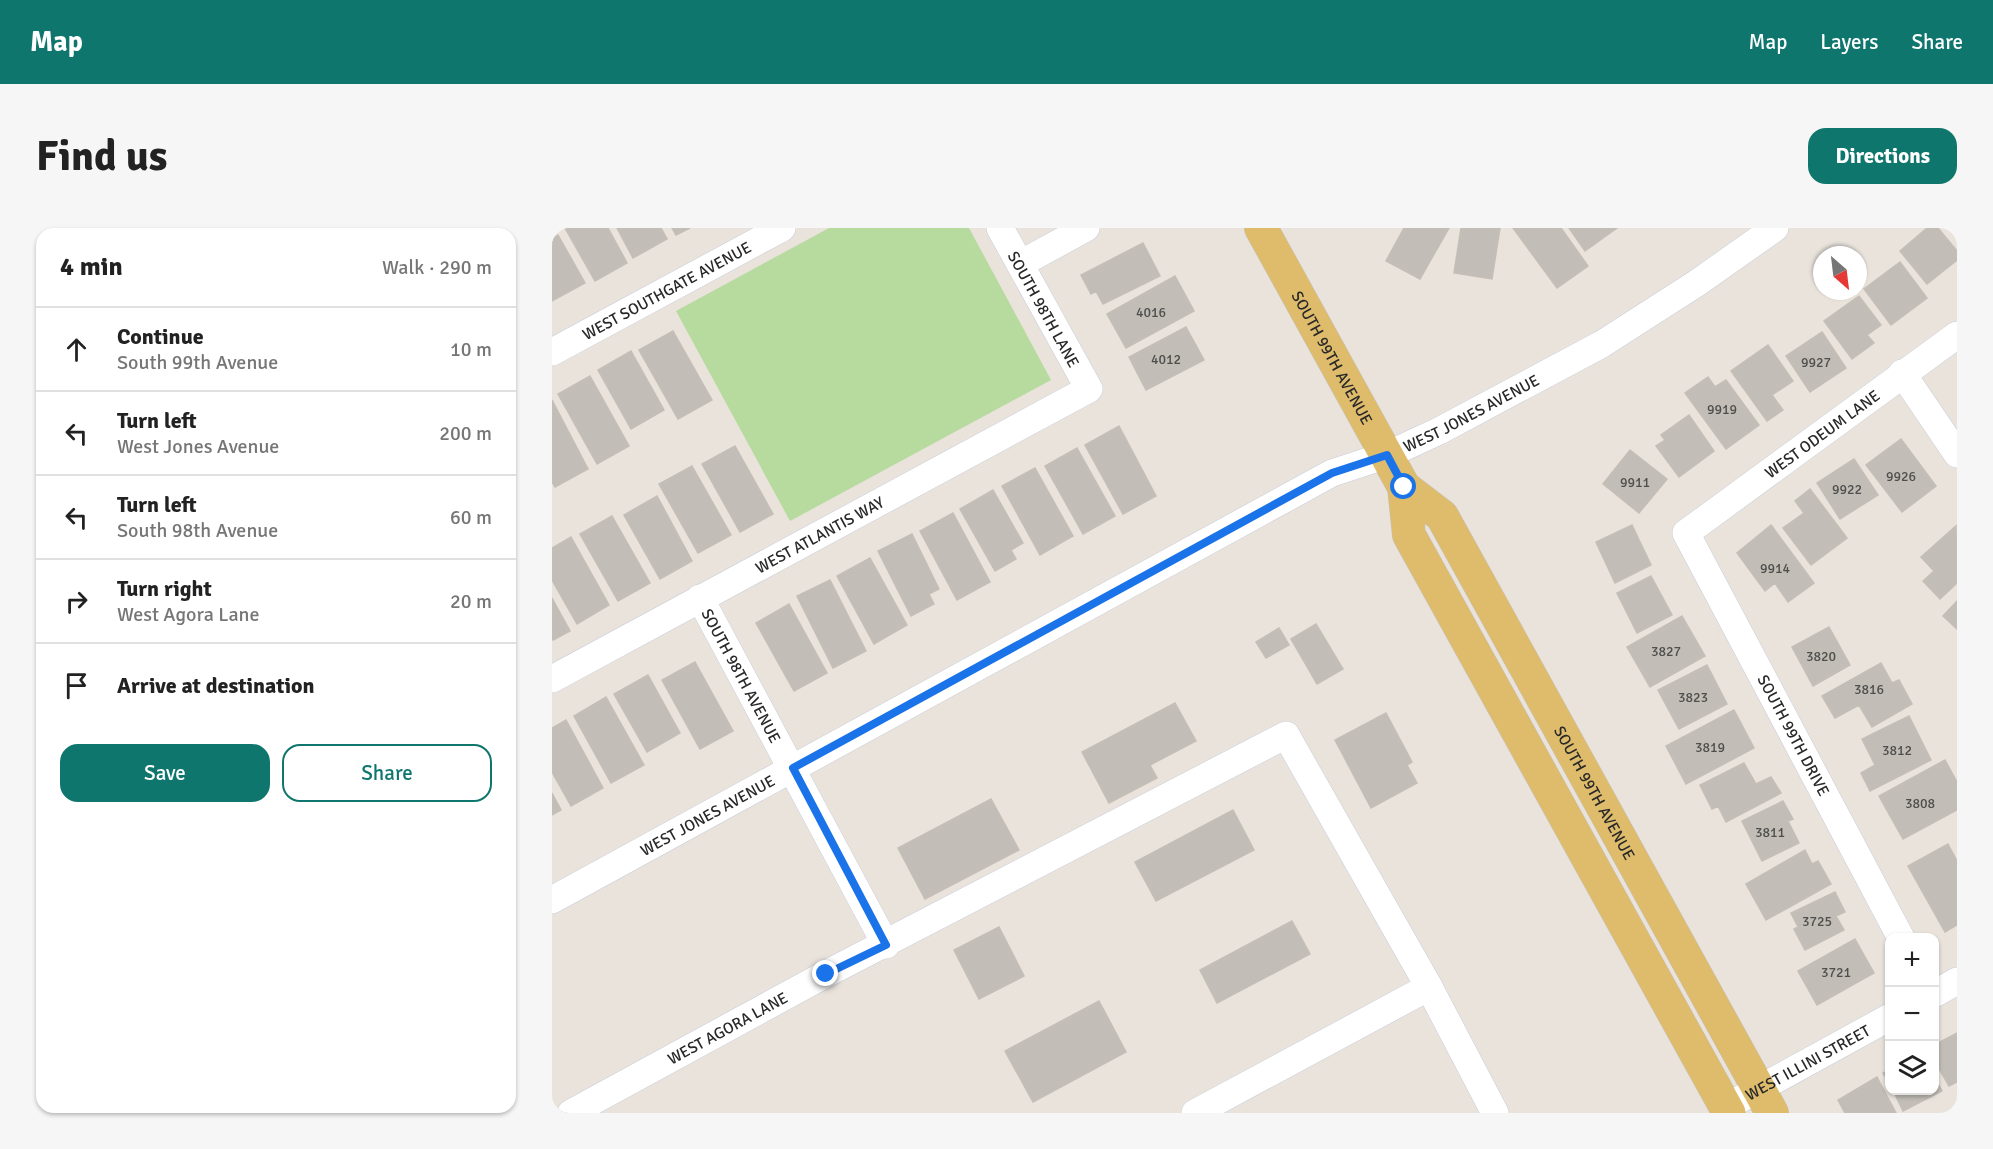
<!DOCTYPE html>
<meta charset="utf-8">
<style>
:root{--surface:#fff;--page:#f6f6f6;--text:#222;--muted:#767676;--line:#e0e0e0;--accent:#0f766e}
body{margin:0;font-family:Signika,sans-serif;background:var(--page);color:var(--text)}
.controls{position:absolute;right:18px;bottom:18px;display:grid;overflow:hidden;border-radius:12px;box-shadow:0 2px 4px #0004}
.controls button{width:54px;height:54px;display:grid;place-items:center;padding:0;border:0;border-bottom:2px solid var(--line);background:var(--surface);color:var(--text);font:30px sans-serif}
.compass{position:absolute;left:1261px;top:18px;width:54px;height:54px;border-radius:50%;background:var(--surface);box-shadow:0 2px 4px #0004;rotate:152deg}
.stop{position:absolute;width:18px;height:18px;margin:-14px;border:4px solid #1a73e8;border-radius:50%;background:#fff}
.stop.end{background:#1a73e8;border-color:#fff;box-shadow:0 2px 6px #0008}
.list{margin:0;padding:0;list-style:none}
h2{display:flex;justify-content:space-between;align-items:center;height:78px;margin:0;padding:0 24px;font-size:26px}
h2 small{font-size:20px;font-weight:400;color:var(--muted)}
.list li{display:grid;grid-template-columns:39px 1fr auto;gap:18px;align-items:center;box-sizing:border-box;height:84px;padding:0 24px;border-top:2px solid var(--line)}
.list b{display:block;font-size:22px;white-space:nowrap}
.list p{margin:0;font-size:20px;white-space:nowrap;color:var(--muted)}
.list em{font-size:20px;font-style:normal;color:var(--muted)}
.actions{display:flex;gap:12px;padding:18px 24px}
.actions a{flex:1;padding:14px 0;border:2px solid var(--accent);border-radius:18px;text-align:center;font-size:21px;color:var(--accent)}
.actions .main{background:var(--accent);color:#fff}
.icon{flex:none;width:33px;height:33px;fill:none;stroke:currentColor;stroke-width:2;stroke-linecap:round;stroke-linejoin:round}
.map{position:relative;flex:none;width:1405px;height:885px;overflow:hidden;border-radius:18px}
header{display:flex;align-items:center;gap:36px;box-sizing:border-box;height:84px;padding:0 30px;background:var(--accent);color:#fff}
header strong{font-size:28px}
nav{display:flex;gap:33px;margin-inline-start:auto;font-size:21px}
.intro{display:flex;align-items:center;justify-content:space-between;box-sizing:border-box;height:144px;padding:0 36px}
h1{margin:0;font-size:42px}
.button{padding:15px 27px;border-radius:18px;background:var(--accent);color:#fff;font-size:21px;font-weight:700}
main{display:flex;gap:36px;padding:0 36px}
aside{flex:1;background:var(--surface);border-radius:18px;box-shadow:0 2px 4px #0004}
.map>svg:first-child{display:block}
.green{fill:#b7da9e}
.building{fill:#c2beb7;stroke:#c4beb6;stroke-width:1.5}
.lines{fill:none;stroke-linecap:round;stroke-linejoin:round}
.minor-casing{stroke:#caced9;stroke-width:28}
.major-casing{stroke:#c3c3c3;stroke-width:34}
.minor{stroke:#fff;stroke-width:27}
.major{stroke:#dfbc6b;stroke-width:33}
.route{stroke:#1a73e8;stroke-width:8}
.labels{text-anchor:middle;stroke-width:4.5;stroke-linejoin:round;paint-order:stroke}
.number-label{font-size:14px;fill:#4f4e4c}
.street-label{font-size:16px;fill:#292929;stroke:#fff}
</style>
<header>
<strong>Map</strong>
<nav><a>Map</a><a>Layers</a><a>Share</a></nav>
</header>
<div class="intro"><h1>Find us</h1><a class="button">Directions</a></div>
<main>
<aside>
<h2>4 min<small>Walk · 290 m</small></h2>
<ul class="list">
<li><svg class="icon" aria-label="ahead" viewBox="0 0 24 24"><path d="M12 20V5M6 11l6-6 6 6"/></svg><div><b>Continue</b><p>South 99th Avenue</p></div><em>10 m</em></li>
<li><svg class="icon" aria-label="left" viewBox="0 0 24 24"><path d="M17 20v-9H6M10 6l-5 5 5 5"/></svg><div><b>Turn left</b><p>West Jones Avenue</p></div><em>200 m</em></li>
<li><svg class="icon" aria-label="left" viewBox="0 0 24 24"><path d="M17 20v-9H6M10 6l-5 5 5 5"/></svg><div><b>Turn left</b><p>South 98th Avenue</p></div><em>60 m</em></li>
<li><svg class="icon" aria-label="right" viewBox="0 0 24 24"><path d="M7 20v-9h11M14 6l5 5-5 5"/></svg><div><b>Turn right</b><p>West Agora Lane</p></div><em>20 m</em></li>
<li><svg class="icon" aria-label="arrive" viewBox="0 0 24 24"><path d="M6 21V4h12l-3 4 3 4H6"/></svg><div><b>Arrive at destination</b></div></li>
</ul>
<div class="actions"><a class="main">Save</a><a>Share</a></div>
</aside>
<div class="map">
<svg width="1405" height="885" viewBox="0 0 1405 885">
<rect width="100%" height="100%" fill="#e9e3dc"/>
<path class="green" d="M277,0H417L499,152L238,293L124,83Z"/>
<path class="building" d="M13,0H56L75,35L43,53Z
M65,0H109L115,11L81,30Z
M120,0H138L124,7Z
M852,0H897L868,51L834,33Z
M909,0H948L940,51L902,45Z
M961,0H1009L1036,38L1005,60Z
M1017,0H1065L1033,23Z
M1375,0H1386L1405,23V32L1375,56L1348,23Z
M6,7L33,55L0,73V11Z
M591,15L608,48L551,76L544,63L539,66L529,47Z
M1348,34L1375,70L1339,97L1312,61Z
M623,48L642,83L574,120L555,86Z
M1307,68L1329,97L1315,107L1322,115L1300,131L1272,93Z
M634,99L652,132L594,162L577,129Z
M121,103L160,172L126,191L87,122Z
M1270,104L1294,140L1258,164L1234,128Z
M1216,117L1241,153L1220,167L1231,182L1215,193L1179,143Z
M79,123L112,182L79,201L46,142Z
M38,148L77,218L45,236L6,166Z
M1156,149L1163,159L1174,152L1207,197L1174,221L1133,165Z
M0,172L36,241L3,259L0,254Z
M1137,187L1162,223L1127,249L1104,218L1113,212L1109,207Z
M567,198L604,268L571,286L533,217Z
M1349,211L1384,258L1350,284L1314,237Z
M183,218L221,286L188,304L150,236Z
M525,220L563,288L531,306L493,238Z
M1078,222L1115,251L1087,285L1051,256Z
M1302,231L1326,267L1288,291L1265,255Z
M140,238L179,307L146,325L107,256Z
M483,240L521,308L488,327L450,258Z
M1258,261L1295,310L1259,337L1231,300L1252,285L1243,273Z
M441,262L471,315L459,322L464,331L443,343L408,281Z
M105,268L140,333L108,351L72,287Z
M401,285L438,354L405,372L368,303Z
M60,288L98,355L66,373L28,306Z
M1080,297L1099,337L1063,355L1044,314Z
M1219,297L1262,355L1236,374L1223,355L1213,363L1185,325Z
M1404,298L1405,355L1388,371L1371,353L1382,343L1369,329Z
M360,306L387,361L377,366L382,376L359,388L326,323Z
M19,309L57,377L25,396L0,352V320Z
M318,330L355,397L322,416L285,348Z
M1099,348L1120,387L1085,405L1065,365Z
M278,352L314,423L281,440L245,368Z
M0,370L18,403L1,412L0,411Z
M1405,373V401L1391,388Z
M237,376L275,445L242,463L204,395Z
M1130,388L1153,428L1098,459L1075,419Z
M764,396L791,441L765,456L739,411Z
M1277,399L1298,437L1261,458L1240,419Z
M727,400L737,417L714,430L704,414Z
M143,434L181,503L148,521L110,452Z
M1329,435L1340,455L1347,452L1360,476L1320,499L1307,477L1283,490L1270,468Z
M1155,437L1175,476L1127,501L1106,462Z
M96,447L128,505L95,524L62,466Z
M54,469L92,537L59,555L22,488Z
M623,475L644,513L598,537L605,550L557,575L530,524Z
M1182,482L1202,520L1134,556L1114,518Z
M834,485L860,534L855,537L865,555L819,580L783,512Z
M1357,488L1379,532L1318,563L1309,545L1323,537L1310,511Z
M14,492L51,560L19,578L0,544V500Z
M1393,532L1405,554V582L1351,611L1327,568Z
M1192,535L1204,556L1219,549L1229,565L1174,594L1166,578L1160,581L1148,557Z
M0,565L9,582L0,587Z
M439,571L467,622L373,671L346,620Z
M1231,573L1241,591L1236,593L1247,615L1210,633L1190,593Z
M681,582L702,622L604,673L583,634Z
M1396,616L1405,633V697L1393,704L1356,638Z
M1253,622L1260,636L1266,633L1279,656L1214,692L1194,656Z
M1283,664L1293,684L1284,688L1292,702L1253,722L1242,701L1246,699L1239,685Z
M740,693L758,726L665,775L648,742Z
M447,699L472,748L427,771L402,722Z
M1303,711L1322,745L1265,777L1246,743Z
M547,773L574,824L481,874L453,823Z
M1405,805V854L1397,858L1382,832V817Z
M1338,842V856L1331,845Z
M1382,848L1390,863L1351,883L1341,862H1382Z
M1325,849L1344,885H1293L1286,872Z"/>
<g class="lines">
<defs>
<g id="minor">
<path d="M468,36L534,0"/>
<path id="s1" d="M0,124L230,0"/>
<path d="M1350,145L1405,226"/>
<path id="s2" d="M148,370L334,717"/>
<path id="s3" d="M0,451L537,161L448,0"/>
<path id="s4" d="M0,672L780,245L835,227L887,203L1050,116L1145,55L1223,0"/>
<path id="s5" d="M1349,710L1134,305L1405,107"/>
<path d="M1382,766L1405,753"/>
<path id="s6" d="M1174,879L1338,789"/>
<path id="s7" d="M19,885L274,746L734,507L877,759L943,885"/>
<path d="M643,885L877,759"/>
</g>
<g id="major">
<path id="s8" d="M709,0L852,259L857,307L1177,885"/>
<path id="s9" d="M852,259L890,288L1220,885"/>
</g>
</defs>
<use href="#minor" class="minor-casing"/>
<use href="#major" class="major-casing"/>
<use href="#minor" class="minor"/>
<use href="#major" class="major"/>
</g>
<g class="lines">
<path class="route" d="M274,746L334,717L241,540L780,245L835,227L852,259"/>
</g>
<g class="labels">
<g class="number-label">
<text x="599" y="89">4016</text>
<text x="614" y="136">4012</text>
<text x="1264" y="139">9927</text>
<text x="1170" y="186">9919</text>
<text x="1349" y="253">9926</text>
<text x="1083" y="259">9911</text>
<text x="1295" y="266">9922</text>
<text x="1223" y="345">9914</text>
<text x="1114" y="428">3827</text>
<text x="1269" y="433">3820</text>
<text x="1317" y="466">3816</text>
<text x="1141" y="474">3823</text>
<text x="1158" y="524">3819</text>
<text x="1345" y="527">3812</text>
<text x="1368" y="580">3808</text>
<text x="1218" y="609">3811</text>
<text x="1265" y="698">3725</text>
<text x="1284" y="749">3721</text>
</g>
<g class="street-label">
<text dy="6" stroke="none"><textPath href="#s1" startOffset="130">WEST SOUTHGATE AVENUE</textPath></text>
<text transform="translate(492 81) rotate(61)" y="6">SOUTH 98TH LANE</text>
<text dy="6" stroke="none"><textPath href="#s8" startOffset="148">SOUTH 99TH AVENUE</textPath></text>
<text dy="6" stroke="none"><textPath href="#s4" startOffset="1041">WEST JONES AVENUE</textPath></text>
<text dy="6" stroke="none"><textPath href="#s5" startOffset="627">WEST ODEUM LANE</textPath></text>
<text dy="6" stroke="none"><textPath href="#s3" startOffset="304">WEST ATLANTIS WAY</textPath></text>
<text dy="6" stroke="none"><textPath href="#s2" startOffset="88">SOUTH 98TH AVENUE</textPath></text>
<text transform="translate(1242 507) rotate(62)" y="6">SOUTH 99TH DRIVE</text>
<text dy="6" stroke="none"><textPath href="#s9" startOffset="364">SOUTH 99TH AVENUE</textPath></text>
<text dy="6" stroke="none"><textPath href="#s4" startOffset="177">WEST JONES AVENUE</textPath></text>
<text dy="6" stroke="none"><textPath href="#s7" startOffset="178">WEST AGORA LANE</textPath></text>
<text dy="6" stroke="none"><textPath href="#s6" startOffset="93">WEST ILLINI STREET</textPath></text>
</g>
</g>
</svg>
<div class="controls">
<button>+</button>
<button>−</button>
<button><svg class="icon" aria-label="layers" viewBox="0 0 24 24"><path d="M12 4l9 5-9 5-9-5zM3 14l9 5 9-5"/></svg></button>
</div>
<svg class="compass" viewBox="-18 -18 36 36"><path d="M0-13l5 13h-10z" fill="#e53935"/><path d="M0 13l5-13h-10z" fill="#767676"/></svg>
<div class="stop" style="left:852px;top:259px"></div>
<div class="stop end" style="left:274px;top:746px"></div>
</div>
</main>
